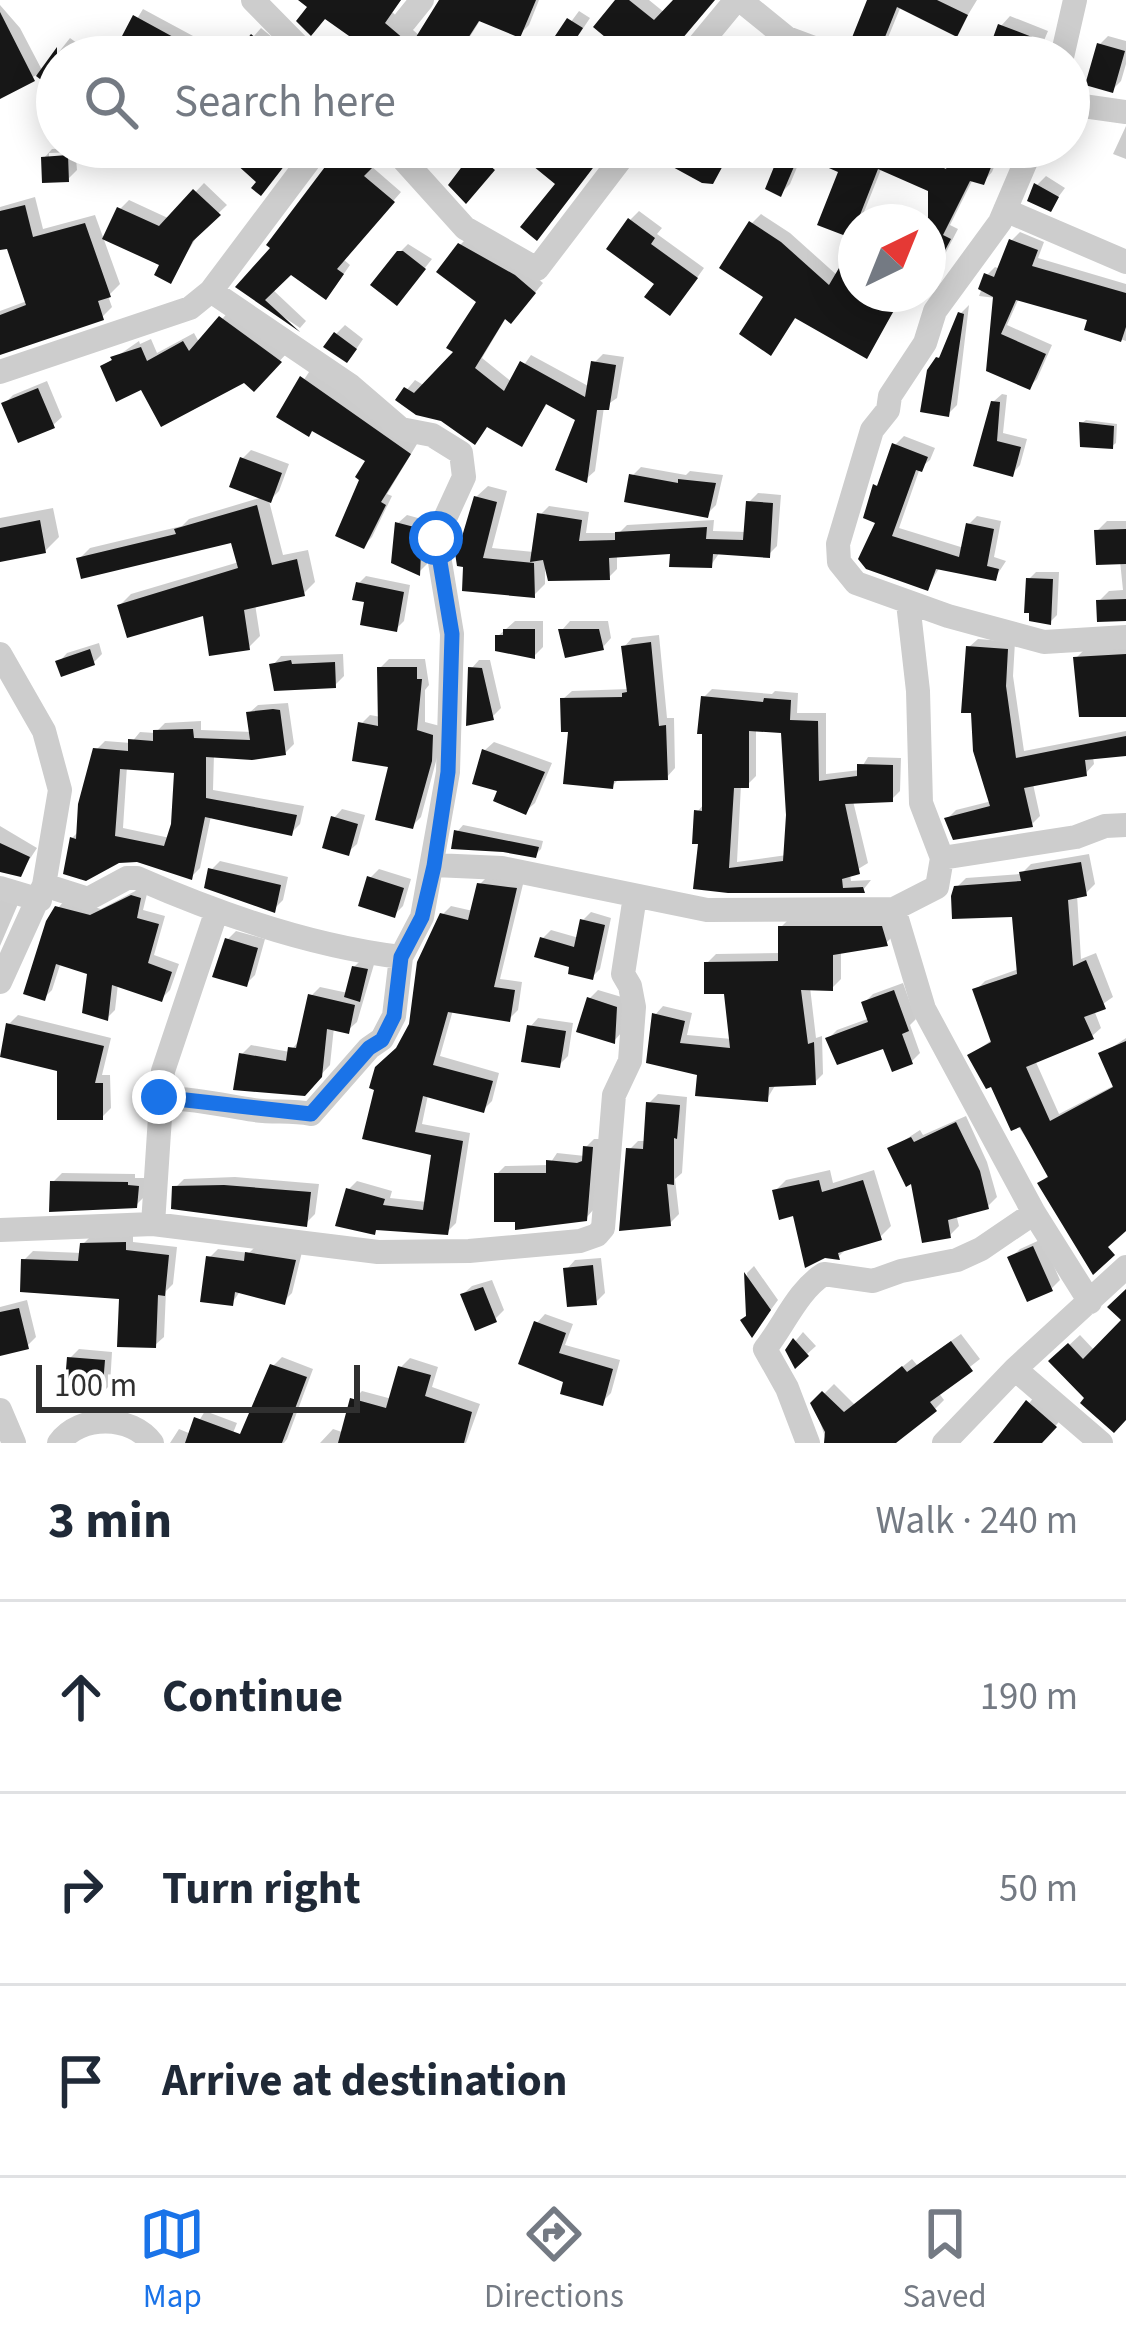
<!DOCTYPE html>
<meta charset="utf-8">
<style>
:root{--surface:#fff;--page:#f2f2f3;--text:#1f2937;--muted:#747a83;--line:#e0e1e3;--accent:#1a73e8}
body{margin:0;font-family:"Source Sans 3",sans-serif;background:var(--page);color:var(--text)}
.compass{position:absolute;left:838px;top:204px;width:108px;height:108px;border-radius:50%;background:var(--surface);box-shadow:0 6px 30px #0003;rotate:43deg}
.scale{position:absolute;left:36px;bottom:30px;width:324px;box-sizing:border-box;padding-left:12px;border:6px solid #303030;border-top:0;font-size:33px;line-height:42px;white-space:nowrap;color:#303030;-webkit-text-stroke:9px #fff;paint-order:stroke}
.stop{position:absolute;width:36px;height:36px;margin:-27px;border:9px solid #1a73e8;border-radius:50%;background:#fff}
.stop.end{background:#1a73e8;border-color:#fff;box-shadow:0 3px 12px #0008}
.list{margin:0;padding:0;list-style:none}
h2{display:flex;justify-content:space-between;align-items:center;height:156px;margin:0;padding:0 48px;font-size:51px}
h2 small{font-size:39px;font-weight:400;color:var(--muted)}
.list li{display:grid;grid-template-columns:78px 1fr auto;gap:36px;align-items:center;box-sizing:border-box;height:192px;padding:0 48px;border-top:3px solid var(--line)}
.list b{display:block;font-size:45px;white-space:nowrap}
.list em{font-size:39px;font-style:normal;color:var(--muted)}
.icon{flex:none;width:66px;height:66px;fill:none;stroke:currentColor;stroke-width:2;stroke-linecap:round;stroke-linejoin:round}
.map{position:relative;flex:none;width:1126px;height:1443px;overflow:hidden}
.search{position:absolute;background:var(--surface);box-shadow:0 6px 30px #0003;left:36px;right:36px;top:36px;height:132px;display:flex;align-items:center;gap:30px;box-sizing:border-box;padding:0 42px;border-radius:66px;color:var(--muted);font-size:45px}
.sheet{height:732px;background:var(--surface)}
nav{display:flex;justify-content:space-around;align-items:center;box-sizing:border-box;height:168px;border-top:3px solid var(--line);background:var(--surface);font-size:33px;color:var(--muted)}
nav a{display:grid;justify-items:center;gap:6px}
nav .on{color:var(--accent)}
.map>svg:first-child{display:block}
.shadow{fill:#0003;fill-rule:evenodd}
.building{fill:#171717;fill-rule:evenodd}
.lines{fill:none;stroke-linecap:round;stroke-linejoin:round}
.minor{stroke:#cdcdcd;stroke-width:24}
.route{stroke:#1a73e8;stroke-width:15}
</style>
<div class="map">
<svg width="1126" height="1443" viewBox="0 0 1126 1443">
<rect width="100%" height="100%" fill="#fff"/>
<path class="shadow" d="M316,0H401L392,12L420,36L443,0H539L529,25L519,35L481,19L459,54L463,57H362L371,47Z
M619,0H649L665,13L677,0H714L684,35L681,51L685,57H630Z
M870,0H977L957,33L901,6L880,57H856Z
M0,5L20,28L43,72L70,38L96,57H57V88L38,74L0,96Z
M143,9L232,57H114Z
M579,11L590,18L564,57H545Z
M1010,16L1048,31L1037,57H989L1001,26Z
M261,28L289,51L287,57H236Z
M1108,36L1126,41V64L1121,81L1112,90L1099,45Z
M784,39L823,57H770Z
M727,44L757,57H714Z
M1126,126V159L1113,154Z
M241,147H282L291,155L269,184Z
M346,147H381L385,151L371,166L401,192L343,259L350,265L334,288L290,271L272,289L306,321L300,328L239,287L274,248Z
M483,147L501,159L474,191L452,185Z
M771,147H1002L992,172L983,182L973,179L950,225L958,229L945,254L928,272L925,222L941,194L882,167L860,222H856L850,234L842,170L803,153L790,184L781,193L783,153Z
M76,148V152L49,153V159L76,158L77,170L68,179L44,158L52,149Z
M1046,176L1065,188L1050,208L1037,185Z
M204,183L227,205L201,230L170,280L120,209L129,200L170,219Z
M35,197L43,229L95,215L120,284L108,296L112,307L102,317L0,351V311L27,301L9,245L1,247L0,207Z
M639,211L662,228L657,234L704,268L679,303L658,283L630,220Z
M761,214L790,233L838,276L856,247V294H913L910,297L905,294L866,355L797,316L771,352L767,296L752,223Z
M1020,232L1044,242L1038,258L1126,284V341L1088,328L1091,318L1019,298L1007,325L1052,345L1037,379L1029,387L989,369L996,298L979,296L987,275L995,267L1000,269L1012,240Z
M469,236L524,267L543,283L520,311L507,316L482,358L512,382L531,355L590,387L594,363L603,354L624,357L617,398L604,407L595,471L586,479L578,418L548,402L521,443L488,425L442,418L399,399L415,380L425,386L458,352L480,301L460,245Z
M408,244L432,259L405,293L399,253Z
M969,305L957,405L948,414L938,358L945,352L960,314Z
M231,309L290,350L254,388L244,379L143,386L103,366L139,341L140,344L151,339L157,353L194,333L200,344Z
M345,325L363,339L355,351L336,334Z
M311,369L417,444L387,494L392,496L372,537L363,546L369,460L313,428L280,416Z
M47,381L62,417L53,425L4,404L13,395Z
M1002,394L1007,395L1003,433L1027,439L1020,465L1012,474L977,464L993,402Z
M1086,420L1117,424L1116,443L1112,446L1082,423Z
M904,436L935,448L930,460L920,468L899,528L964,548L968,525L977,516L1001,521L994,557L1006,561L995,578L940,567L927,588L879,521L876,486L883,479L895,445Z
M251,450L289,464L279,491L269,501L283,555L308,550L315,582L304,593L255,604L260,636L249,647L205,612L120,605L131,594L239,562L233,539L79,559L90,548L182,526L189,519L263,497L243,458Z
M641,467L686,475L690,471L723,475L716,505L707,514L632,476Z
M488,486L507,491L492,548L534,552L540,515L549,506L589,512L586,533H619L627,525L714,520L713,531L747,532L749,502L758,493L781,495L777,546L768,555L720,552L711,565L673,551L617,555V569L608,578L545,566V584L534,595L466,564L456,541L467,531L476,497Z
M53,508L59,537L45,551L0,559V518Z
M407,515L429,521L427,564L419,572L398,523Z
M1107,521H1126V619L1099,601L1109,591L1123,590L1120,561L1097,531Z
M1036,572H1059L1057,615L1050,622L1029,579Z
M366,576L410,585L404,621L396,629L368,600L359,583Z
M515,621H543V647L534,656L498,636Z
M570,621H608L611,638L603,647L562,630Z
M659,635L667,718H674L675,768L667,777L620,778L612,786L571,729L563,699L572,691L629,689L624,647L632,638Z
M978,639L1015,642L1013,676L1024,751L1126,731V753L1093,757L1094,764L1086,773L1033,784L1040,816L1032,824L948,818L956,810L992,801L969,647Z
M99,643L102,654L93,663L59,662L67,653Z
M1126,645V714L1076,658L1086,648Z
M343,654L344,676L335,685L273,665L281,656Z
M389,659H425L429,685L425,690V722L440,726L439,750L421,817L412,826L392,765L361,724L370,715L381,717L380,668Z
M479,660H490L501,708L492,717L471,669Z
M712,689L772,694L775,691L798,693L797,713H826V774L860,770L868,757L901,758L900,791L892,799L853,801L868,863L850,874L851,881L871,880L863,890H728L701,842L697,812L705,803L704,697ZM756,728L784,730L789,815L787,855L737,862L741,785H747L756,776Z
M288,703L294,744L285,753L214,754L213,790L304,806L300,824L291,833L211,816L200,868L191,877L72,838L79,831L96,750L105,741L131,743L140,732L155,733L165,723L201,721V730L252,732L249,713L258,705ZM127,766L177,770L170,838L123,828Z
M494,742L552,763L535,803L526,811L501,789L485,750Z
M342,809L365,815L357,844L348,852L334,818Z
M463,825L543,841L541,849L535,855L457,832Z
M0,826L37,848L20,874L0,869Z
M1089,854L1095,884L1086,893L1077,895L1081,959L1096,953L1113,997L1094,1010L1101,1028L1092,1036L1035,1060L1059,1114L1115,1085L1102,1054L1126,1038V1228L1040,1183L1050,1174L971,1055L993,1039L976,990L985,981L1019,969L1015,913L957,887L966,878L1021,874L1031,864Z
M220,861L288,877L283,900L274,909L211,870Z
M379,869L411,879L403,906L394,915L370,878Z
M488,876L524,880L500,979L522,982L518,1010L509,1019L453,1010L440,1056L499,1073L492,1101L483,1110L428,1095L422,1124L470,1133L456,1223L447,1232L378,1227L349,1189L357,1181L392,1191L390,1198L427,1202L434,1153L366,1137L412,1025L442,915L451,906L473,911L479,885Z
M141,888L148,890L143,910L165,916L154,955L179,964L170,990L162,998L118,984L115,1010L107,1018L90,972L61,962L52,990L44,998L58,908L66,899L101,909Z
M0,893L18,904L0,946Z
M591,912L611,918L600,969L592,977L543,938L551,930L579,938L583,920Z
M790,918H890L895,934L886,943L841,951V979L832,988L810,987L816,1038L822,1036L823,1074L815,1082L776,1084L767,1099L700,1073L655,1015L663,1006L692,1013L687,1035L732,1039L727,991L707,963L716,954L781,953V927Z
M236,931L265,939L255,975L246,984L227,940Z
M363,958L375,961L357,1022L348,1030L334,1027L330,1065L313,1083L242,1054L251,1045L290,1052L300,1039L311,996L320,987L348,993L354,967Z
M903,983L916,1019L910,1025L920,1053L912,1061L885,1045L828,1039L837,1030L870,1018L864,1003L873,994Z
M598,990L625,998L622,1032L614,1041L589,999Z
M18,1015L111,1038L102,1075H110L111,1108L102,1117L59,1068L9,1024Z
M538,1018L573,1023L568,1056L559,1065L530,1027Z
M658,1094L687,1097L682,1173L675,1179L679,1214L670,1223L629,1150L638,1141H646L649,1103Z
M966,1116L987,1162L997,1197L988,1206L956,1214L959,1226L950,1235L891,1149L920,1130L923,1135Z
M594,1139H600L594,1209L586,1218L497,1174L505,1166L549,1165L557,1153L585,1156L586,1147Z
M830,1170L833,1183L874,1170L891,1226L880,1237L848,1247L839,1256L775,1191L786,1180Z
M62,1173L135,1174V1178H146L145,1196L136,1205L53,1182Z
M235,1177L319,1184L315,1214L306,1223L175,1188L184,1179Z
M133,1234V1242L177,1247L173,1284L166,1291L164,1337L155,1345L122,1297L24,1260L33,1251L82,1253V1245L91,1236Z
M1042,1239L1060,1280L1052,1288L1011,1258L1020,1249Z
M257,1245L302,1252L292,1293L284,1301L241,1290L232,1303L209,1258L218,1249L249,1253Z
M601,1258L605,1293L596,1302L567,1269L575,1260Z
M754,1266L778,1300L753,1334L747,1273Z
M492,1280L504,1310L495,1319L463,1294L472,1286Z
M1126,1292V1416L1089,1398L1052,1361L1080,1335L1095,1351L1125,1320Z
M27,1300L36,1337L27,1346L0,1353V1307Z
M545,1314L573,1324L565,1345L620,1360L611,1393L602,1402L567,1380L537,1323Z
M803,1332L816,1346L796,1364L788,1350Z
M961,1334L980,1359L938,1392L944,1400L935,1409L891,1443H827L814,1404L834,1384L855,1405L912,1359L917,1365Z
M79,1349L112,1352L110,1385L101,1394L70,1358Z
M282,1357L313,1369L287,1439L284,1443H267L273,1366Z
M410,1358L438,1367L432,1387L480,1404L466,1443H407L353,1400L362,1391L392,1399L401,1367Z
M1039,1391L1066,1414L1040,1443H997Z
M205,1411L237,1423L229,1443H170L179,1429L191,1434Z
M333,1429L360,1438L358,1443H320Z"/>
<path class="building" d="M298,0H401L385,23L411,45L439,0H536L520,38L479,21L456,57H357L366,48L325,19L311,36L296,21L307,7Z
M615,0H629L654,20L673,0H715L676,46L673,57H629L593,27Z
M867,0H937L968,15L957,37L897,7L877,57H854L849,45Z
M0,12L35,81L0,99Z
M133,15L175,38L205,57H111Z
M567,18L583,28L564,57H541Z
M998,24L1040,40L1034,57H986Z
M251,34L272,52L276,47L286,57H232Z
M1097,43L1125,51L1113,93L1085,85Z
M57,47V92L36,76Z
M247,147H265L285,165L261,196L251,188L256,182L235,163Z
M340,147H376L381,159L364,176L395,202L337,269L344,274L326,300L291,275L265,300L300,332L235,287L270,248L266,245Z
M530,147H609L537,241L520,227L555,184L522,157Z
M668,147H733L713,184L702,183L660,160Z
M782,147H900L946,169L955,147H999L984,185L970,181L943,235L951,239L928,282V191L878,169L851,238L817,225L838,172L799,155L781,197L765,189Z
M473,152L495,170L466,204L448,185Z
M68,155L69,182L42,183L41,157Z
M1034,183L1059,197L1051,212L1027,201Z
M193,189L221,215L193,241L171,284L154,275L159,265L102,239L117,207L159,226Z
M25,205L33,237L85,223L111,297L98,301L104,320L0,355V315L26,305L7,249L0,250V211Z
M628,218L655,238L651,244L698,278L670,316L644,297L654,284L606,249Z
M749,221L781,242L829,285L856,239V294H903L867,359L795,318L771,356L739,334L763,297L719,268Z
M1009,239L1038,250L1032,266L1126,293V327L1121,342L1084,330L1087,320L1016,300L1001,334L1046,354L1030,390L986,371L993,297L978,289L984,273L994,277Z
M458,243L515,275L536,293L511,324L505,319L475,368L504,391L520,361L585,397L591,361L616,365L609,410H597L587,483L555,470L575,420L546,404L522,447L487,427L475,445L441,421L416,415L395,400L404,387L414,393L453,352L446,348L476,302L436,272Z
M397,251H403L426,269L397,306L370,285Z
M958,312L964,314L949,417L920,412L927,370L936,357L939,358Z
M219,316L282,362L254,392L244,383L161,427L141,390L116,402L100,366L112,360L110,357L141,347L147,361L183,341L189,351Z
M334,332L357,349L347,363L323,347Z
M300,376L411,454L381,502L386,505L364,549L335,536L359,480L355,477L365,461L312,431L309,437L276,417Z
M38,388L55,428L18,443L1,403Z
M991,401L1000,402L997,441L1021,447L1013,477L973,466Z
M1079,422L1114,426L1113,449L1080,447Z
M892,443L928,457L922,472L916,470L892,536L959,557L966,523L994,529L987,566L999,569L996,581L936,569L928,591L866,569L858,559L875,523L863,518L873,484L877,486Z
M240,457L282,473L271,503L229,487Z
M629,474L678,483V479L716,483L708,518L624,502Z
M474,496L497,502L483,558L534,563L535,598L462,591L463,567L457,566L453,540H461Z
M746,501L773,503L770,558L713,554L712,568L669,567L670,554L609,558L610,580L548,581L543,560L530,562L537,513L582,520L579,541L615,540V532L707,527L706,539L743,540Z
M257,505L272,565L297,559L305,596L244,610L250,650L209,656L203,616L127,638L117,605L238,568L231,543L81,579L76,558L176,534L174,529Z
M40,520L46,553L0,562V528Z
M395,522L422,529L420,576L391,563Z
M1126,529V564L1096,565L1094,530Z
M1026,578L1053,579L1051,625L1029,621V613H1024Z
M356,582L404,592L397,632L360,625L364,602L352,600Z
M1126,599V621L1097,622L1096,600Z
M503,629H535V659L495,651V635H503Z
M558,629H599L604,650L565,658Z
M651,642L659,726L666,725L668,780L614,781L613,789L563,784L568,732H561L560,698L622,697V693L627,692L621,646Z
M966,646L1008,649L1006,686L1016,758L1126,736V756L1085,760L1087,776L1024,788L1033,827L953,840L944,818L990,806L973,751L971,713H961Z
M90,649L95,665L61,677L55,661Z
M1126,654V717H1079L1073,657Z
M291,660L292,664L335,662L336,688L274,691L269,664Z
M377,667H417V679H422L417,730L433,735L432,761L413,829L375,820L388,767L352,761L358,722L378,726Z
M468,667L482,668L494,720L466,726Z
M701,696L763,702L764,698L791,700L790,720L818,721L819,781L857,776V764L893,765V802L845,804L860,874L842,879L843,888L863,887L865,893H728L693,889L698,844H692L694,810L702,811V734H697ZM749,731L781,733L786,815L783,861L729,868L734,788H749Z
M273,709L280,710L286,755L252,760L206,757V798L297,815L292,836L205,817L192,880L137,862L119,863L86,881L63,874L70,837L76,839L78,804L93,748L128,751V739L153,741V730L193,729L194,738L250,740L246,712ZM120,769L174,773L171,824L164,846L115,836Z
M482,749L545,772L526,815L493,801L497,791L472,784Z
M331,816L358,824L349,856L322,848Z
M454,830L539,847L536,858L503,852L451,849Z
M0,843L30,857L21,877L0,872Z
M1081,862L1087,896L1068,900L1073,966L1086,960L1106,1009L1084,1017L1094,1039L1026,1067L1050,1121L1113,1087L1098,1053L1126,1041V1231L1108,1247L1115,1255L1093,1275L1037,1183L1048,1177L1020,1127L1011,1131L991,1087L986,1089L967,1055L991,1042L972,989L1017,974L1012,917L952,919L951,896L954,886L1021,881L1019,872Z
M208,868L281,885L275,913L204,888Z
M367,876L404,888L395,918L358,906Z
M477,883L517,888L494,987L515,990L510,1022L448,1012L433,1065L493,1081L484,1113L423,1096L415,1132L463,1141L448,1235L376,1230L375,1235L335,1226L346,1188L385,1199L383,1205L423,1210L431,1155L362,1139L374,1090L369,1088L375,1067L396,1048L409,1024L417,962L440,913L468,920Z
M131,895L141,898L137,918L159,924L148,963L172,972L162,1002L112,985L108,1021L82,1013L87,974L56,964L45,1001L23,994L46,921L55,906L90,915Z
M580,919L605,925L593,980L568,974L569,967L534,957L540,937L574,947Z
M778,926H882L888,946L833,955V991L801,990L808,1044L814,1042L816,1085L769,1087L768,1102L695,1096L697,1075L646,1063L652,1013L685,1021L680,1043L730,1048L724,994H704V962L778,961Z
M225,938L258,948L247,987L212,977Z
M352,966L368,969L360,1002L344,997Z
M894,990L909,1031L902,1034L913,1064L892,1072L883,1049L837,1065L825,1038L868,1022L861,1002Z
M308,994L355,1005L349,1034L327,1029L322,1077L305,1096L233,1090L239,1053L286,1061L288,1047L296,1048Z
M587,997L617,1007L615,1044L576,1032Z
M6,1023L104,1046L95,1083H103V1120H57V1071L0,1057Z
M527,1025L566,1031L560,1068L521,1062Z
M646,1102L680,1105L677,1139L674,1138V1185L667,1184L671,1226L619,1231L626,1148L643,1149Z
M956,1122L980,1171L989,1209L948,1220L951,1238L922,1243L911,1184L906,1187L887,1148L911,1137L914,1142Z
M583,1146L593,1147L587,1221L515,1230V1222H494V1173H546V1160L577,1163L582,1161Z
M819,1180L822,1192L863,1180L882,1240L838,1253L840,1260L825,1258L805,1268L793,1216L779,1220L772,1190Z
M50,1181L128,1182V1185L139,1186L137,1208L49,1212Z
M224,1185L311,1192L307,1227L171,1209L172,1186Z
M126,1242V1250L169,1255L165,1296L158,1295L156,1348L117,1347L119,1299L20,1292L21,1259L78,1261L80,1243Z
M1033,1246L1053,1291L1027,1302L1007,1257Z
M245,1252L296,1260L285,1305L235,1292L233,1306L200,1302L206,1256L244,1261Z
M593,1265L597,1305L567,1307L563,1268Z
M744,1272L771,1310L752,1338L740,1320L746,1316Z
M483,1287L497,1322L475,1331L460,1294Z
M1126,1289V1420L1114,1433L1080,1403L1084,1398L1048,1361L1068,1343L1083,1359L1121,1320L1107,1307Z
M19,1308L29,1349L0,1356V1312Z
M534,1321L566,1333L559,1353L613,1369L603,1406L560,1394L563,1382L518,1364Z
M793,1338L809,1356L795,1369L785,1350Z
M951,1341L973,1371L930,1402L937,1411L896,1443H824L825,1432L810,1403L822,1391L844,1412L902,1366L907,1372Z
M67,1357L105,1360L102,1397L64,1394Z
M270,1364L307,1377L282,1443H185L194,1417L240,1434Z
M398,1366L431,1375L425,1396L472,1412L464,1443H338L350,1398L386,1408Z
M1026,1400L1057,1427L1042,1443H993Z"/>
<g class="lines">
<path class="minor" d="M253,0L309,57
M740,0L787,38L838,57
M405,21L422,0
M689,57L736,0
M1062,57L1075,0
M1069,104L1126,112
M392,147L465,228L537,269L630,147
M1032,147L1000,222L935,311L925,343L890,396L888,410L872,430L838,544L839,562L856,583L948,616L1044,642L1126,637
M1005,210L1126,262
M0,372L190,308L211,291L319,147
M0,654L44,731L60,790L44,885L0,982
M942,858L1076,837L1105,826L1126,825
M434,865L502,868L707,910L894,909L937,887L942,858L921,803L918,691L908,603
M44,885L88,899L127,878H137C221,915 310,946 401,957L422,917L448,772L452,634L436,538L464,477L461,453L432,435L401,429L351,386L211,291
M0,888L40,900
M894,909L924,1009L1034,1213L1090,1302
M159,1098C192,1098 222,1105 254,1110C273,1113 291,1110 311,1114L369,1048L382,1039L394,1016L401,957
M153,1224L163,1071L216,913
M0,1230L153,1224L378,1252L469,1251L580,1241L597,1235L603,1228L614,1095L630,1061L634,1007L630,986L623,974L635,896
M1015,1369L1101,1443
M0,1410L14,1443
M59,1443C80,1414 132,1415 152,1443
M808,1443L787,1388L765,1349C784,1325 798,1290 824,1274L873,1281L901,1271L957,1260L981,1249L1034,1213
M944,1443L1015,1369L1126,1267"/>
</g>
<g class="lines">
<path class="route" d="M159,1097L311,1114L369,1048L382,1040L394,1016L401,957L422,917L434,866L448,772L452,634L436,538"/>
</g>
</svg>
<svg class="compass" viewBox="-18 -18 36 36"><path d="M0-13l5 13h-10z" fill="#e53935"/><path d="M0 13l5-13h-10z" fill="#747a83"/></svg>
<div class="scale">100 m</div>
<div class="stop" style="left:436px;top:538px"></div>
<div class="stop end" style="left:159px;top:1097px"></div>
<div class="search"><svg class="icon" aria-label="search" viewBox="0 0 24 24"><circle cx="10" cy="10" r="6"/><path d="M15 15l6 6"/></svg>Search here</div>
</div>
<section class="sheet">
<h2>3 min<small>Walk · 240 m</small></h2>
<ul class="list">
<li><svg class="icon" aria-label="ahead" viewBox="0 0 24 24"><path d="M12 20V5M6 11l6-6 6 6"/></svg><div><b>Continue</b></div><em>190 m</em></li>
<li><svg class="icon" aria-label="right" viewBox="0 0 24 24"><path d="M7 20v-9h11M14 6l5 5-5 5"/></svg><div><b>Turn right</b></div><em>50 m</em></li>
<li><svg class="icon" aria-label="arrive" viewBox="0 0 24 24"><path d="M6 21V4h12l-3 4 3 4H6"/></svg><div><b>Arrive at destination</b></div></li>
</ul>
</section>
<nav>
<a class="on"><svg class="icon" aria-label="map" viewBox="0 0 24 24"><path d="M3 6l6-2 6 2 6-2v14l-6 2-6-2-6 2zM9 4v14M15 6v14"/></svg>Map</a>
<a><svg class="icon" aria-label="directions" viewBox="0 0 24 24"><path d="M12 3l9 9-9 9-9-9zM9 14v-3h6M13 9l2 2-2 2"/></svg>Directions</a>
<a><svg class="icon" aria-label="saved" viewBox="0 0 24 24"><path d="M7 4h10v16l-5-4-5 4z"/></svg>Saved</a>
</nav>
